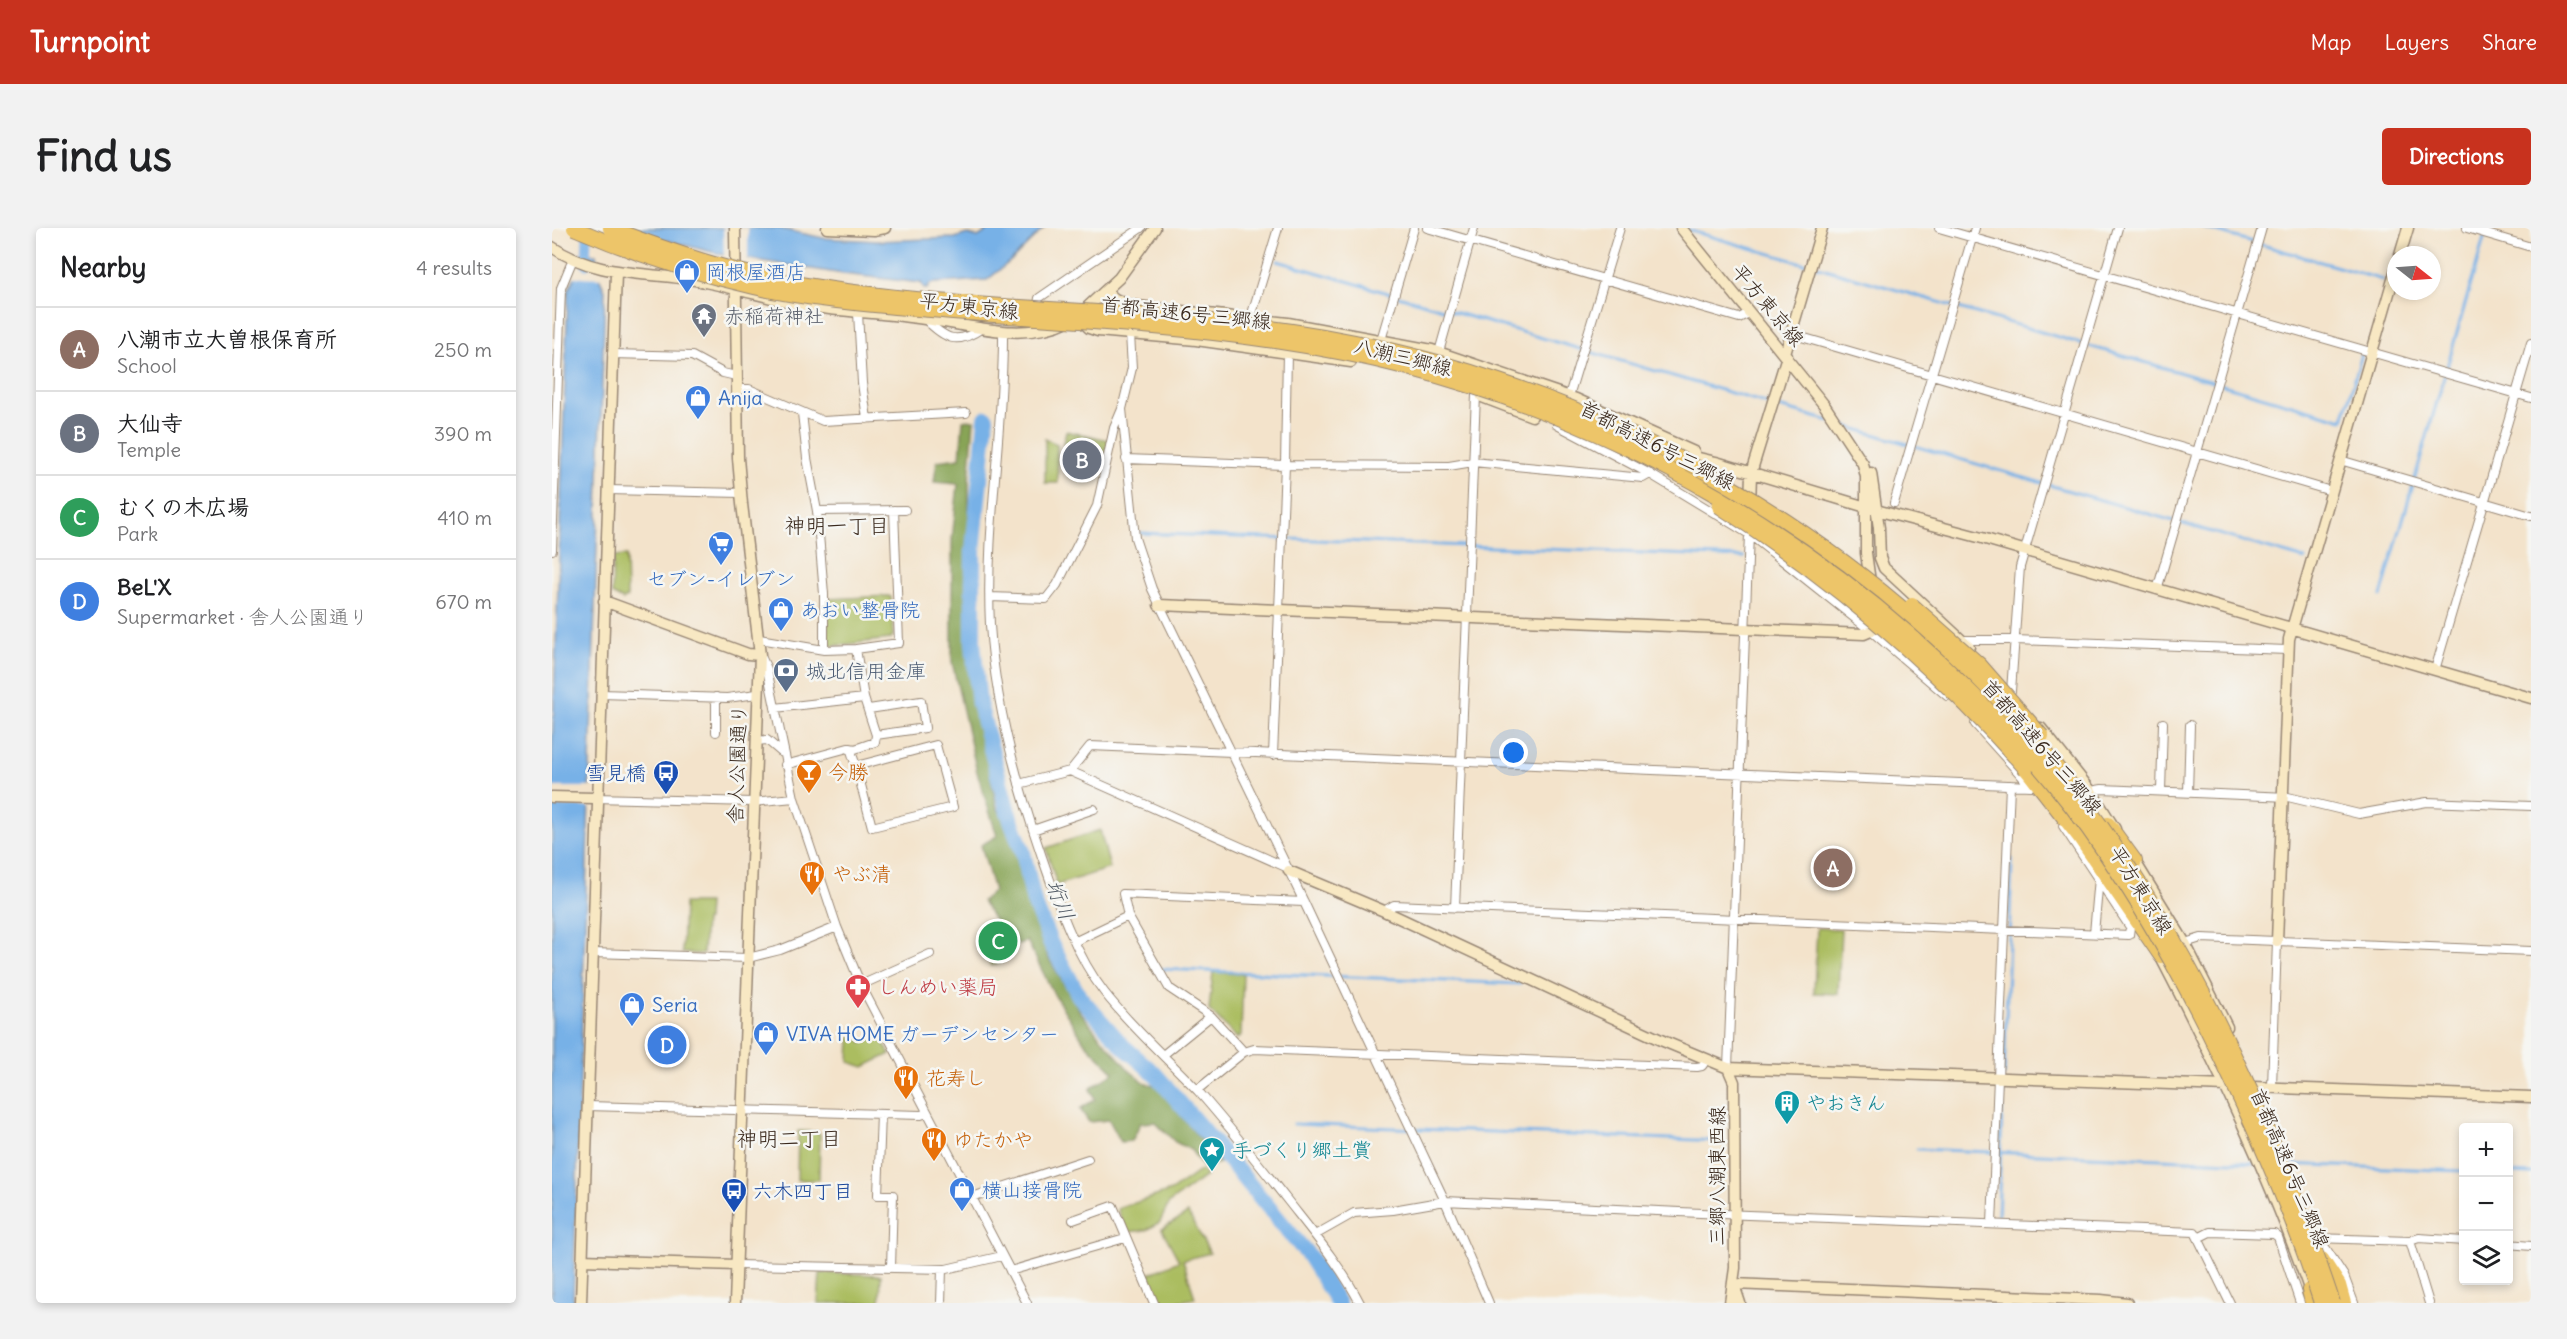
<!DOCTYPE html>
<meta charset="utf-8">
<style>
:root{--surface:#fff;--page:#f2f2f2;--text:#202124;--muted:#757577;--line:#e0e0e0;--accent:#c8321e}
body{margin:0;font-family:Delius,"Klee One",sans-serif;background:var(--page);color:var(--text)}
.controls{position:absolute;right:18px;bottom:18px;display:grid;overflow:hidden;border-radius:6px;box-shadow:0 3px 9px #0003}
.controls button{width:54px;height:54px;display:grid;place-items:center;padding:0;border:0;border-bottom:2px solid var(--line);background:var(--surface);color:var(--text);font:30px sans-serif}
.compass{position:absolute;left:1835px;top:18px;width:54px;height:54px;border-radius:50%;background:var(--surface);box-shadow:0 3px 9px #0003;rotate:107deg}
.you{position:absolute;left:962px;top:525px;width:21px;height:21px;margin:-15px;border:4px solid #fff;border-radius:50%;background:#1a73e8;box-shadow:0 0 0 9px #1a73e833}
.badge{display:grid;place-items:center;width:39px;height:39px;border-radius:50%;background:var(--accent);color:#fff;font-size:20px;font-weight:700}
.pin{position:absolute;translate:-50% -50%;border:3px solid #fff;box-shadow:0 2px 6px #0006}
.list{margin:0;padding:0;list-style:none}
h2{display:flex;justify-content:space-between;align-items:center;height:78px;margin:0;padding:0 24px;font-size:26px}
h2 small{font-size:20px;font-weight:400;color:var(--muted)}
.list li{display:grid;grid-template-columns:39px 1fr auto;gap:18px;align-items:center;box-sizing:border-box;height:84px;padding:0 24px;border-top:2px solid var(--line)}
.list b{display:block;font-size:22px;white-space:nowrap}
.list p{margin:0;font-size:20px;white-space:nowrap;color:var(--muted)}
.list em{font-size:20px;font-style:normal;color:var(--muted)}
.icon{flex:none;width:33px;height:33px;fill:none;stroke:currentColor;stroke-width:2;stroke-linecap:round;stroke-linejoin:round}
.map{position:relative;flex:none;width:1979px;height:1075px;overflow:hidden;border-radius:6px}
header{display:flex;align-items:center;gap:36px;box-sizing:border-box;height:84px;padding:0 30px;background:var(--accent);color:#fff}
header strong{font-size:28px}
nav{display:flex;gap:33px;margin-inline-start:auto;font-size:21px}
.intro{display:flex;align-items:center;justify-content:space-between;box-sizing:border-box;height:144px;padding:0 36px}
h1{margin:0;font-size:42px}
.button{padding:15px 27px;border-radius:6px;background:var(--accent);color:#fff;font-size:21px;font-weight:700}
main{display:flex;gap:36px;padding:0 36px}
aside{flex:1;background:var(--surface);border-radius:6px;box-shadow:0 3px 9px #0003}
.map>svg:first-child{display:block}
.green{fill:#abbd60;stroke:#73743f;stroke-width:1.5}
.forest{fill:#88a456;stroke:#62673a;stroke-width:1.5}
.water{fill:#77b1e7;stroke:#596e82;stroke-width:1.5}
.pier{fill:#f3e3cb}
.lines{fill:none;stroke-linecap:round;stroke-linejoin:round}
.stream{stroke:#77b1e7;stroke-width:3}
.canal{stroke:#77b1e7;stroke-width:9}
.river{stroke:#77b1e7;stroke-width:16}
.street-casing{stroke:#978674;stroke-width:10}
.secondary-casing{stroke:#978674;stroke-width:13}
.highway-casing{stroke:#978674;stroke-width:16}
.street{stroke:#fff;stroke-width:8}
.secondary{stroke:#f8e8c3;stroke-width:10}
.highway{stroke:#edc569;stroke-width:14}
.highway-bridge-casing{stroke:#978674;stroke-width:16;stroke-linecap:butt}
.highway-bridge{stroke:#edc569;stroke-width:14}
.labels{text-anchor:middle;stroke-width:5;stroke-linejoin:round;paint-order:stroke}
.shop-label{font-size:20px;fill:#366cbe;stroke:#f6f6f2;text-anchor:start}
.street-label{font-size:20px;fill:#3b2a1e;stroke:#f6f6f2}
.worship-label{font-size:20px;fill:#5b616d;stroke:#f6f6f2;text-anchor:start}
.service-label{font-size:20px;fill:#4e5e75;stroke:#f6f6f2;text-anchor:start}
.food-label{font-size:20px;fill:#c56008;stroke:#f6f6f2;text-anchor:start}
.transit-label{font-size:20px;fill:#164399;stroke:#f6f6f2;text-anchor:end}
.health-label{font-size:20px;fill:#be3a42;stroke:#f6f6f2;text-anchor:start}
.culture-label{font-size:20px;fill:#0d838f;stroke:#f6f6f2;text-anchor:start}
.neighbourhood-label{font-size:21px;fill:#3b2a1e;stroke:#f6f6f2}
.water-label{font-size:21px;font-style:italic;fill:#505964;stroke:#f6f6f2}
</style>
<header>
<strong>Turnpoint</strong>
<nav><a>Map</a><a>Layers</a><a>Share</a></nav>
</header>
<div class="intro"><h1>Find us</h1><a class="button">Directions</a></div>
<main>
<aside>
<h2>Nearby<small>4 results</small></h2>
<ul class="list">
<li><span class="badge" style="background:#8d6e63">A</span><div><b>八潮市立大曽根保育所</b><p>School</p></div><em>250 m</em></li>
<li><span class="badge" style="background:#6b7280">B</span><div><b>大仙寺</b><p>Temple</p></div><em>390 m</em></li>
<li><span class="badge" style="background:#2e9e5b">C</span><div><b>むくの木広場</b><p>Park</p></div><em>410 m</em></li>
<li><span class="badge" style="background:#3f7fe0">D</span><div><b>BeL'X</b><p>Supermarket · 舎人公園通り</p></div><em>670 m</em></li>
</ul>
</aside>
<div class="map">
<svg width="1979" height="1075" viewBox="0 0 1979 1075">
<rect width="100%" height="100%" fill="#f6f6f2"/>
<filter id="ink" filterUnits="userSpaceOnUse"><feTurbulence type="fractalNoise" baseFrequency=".0167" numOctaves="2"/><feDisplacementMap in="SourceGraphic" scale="12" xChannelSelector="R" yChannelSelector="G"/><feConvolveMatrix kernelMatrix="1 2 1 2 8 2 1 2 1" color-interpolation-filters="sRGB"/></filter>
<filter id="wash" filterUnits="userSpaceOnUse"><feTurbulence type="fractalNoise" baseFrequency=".008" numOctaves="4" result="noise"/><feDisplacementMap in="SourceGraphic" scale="24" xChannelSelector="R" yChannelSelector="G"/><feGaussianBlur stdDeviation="1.35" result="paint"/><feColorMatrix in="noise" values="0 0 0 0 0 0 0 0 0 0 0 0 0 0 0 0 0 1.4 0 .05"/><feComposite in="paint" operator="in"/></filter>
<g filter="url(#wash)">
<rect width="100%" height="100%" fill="#f3e3cb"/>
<path class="green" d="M514,203L557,212L554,225L511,217Z
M493,211L505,216L506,255H493Z
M74,328L75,369L71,372L60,366L61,329Z
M336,368L339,369L341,408L338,411L279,418L276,416L274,373L277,371Z
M548,602L558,640L505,657L494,620Z
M132,675H156L155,692H153L151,726L130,725Z
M472,690L479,707L449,719L447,725L451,733L439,738L427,707Z
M1265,700L1289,701L1286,766L1262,765Z
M661,744L691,746L689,807L686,811L657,782Z
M304,807L310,815L327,807L338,826L312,839L297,834L298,810Z
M246,903L266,904L268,906L267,952H245Z
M649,942L654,948L617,975L608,994L595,1002L575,1004L566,982L567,980L619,963Z
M636,985L658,1025L631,1032L643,1070L620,1075H607L597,1046L627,1033L610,1001Z
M268,1045L329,1047L328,1075H266Z"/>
<path class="forest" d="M411,192H422L417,253V396L421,458L445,580L456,594L496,729L528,783L545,805L578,843L595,856L604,857L668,935L651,939L639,922L623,914L603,894L589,895L580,913L569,914L557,892L537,894L528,881L543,871L538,861L562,844L533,815L503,768L475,713L459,719L430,673L442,663L429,617L445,608L425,544L400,434V312L406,256L382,254L385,233L408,230Z"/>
<path class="water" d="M79,0H225L271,10L325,13L403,10L415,6L426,9L440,0H492L461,31L435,52L382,55L378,56L375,61H372L369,55L291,46L172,27L113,12Z
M25,26H44L48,51L53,62L21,1075H0V533L16,63L22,50Z"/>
<path class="pier" d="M171,0H196V34L172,30Z
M25,27L48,35L51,50L21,49Z
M0,559H40V579L0,578Z"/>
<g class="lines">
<path class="stream" d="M1652,0L1831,52
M1133,1L1257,37
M726,33L1217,176
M1263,38L1791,192L1810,126
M1223,178L1281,194
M1290,197L1753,331
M588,305L1192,329
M1829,368L1935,0
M608,741L968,756
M1452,847L1460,631
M742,896L1169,913
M1365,921L1706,935
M1733,936L1912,943
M1956,945L1979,946
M1446,990L1451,854"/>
<path class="canal" d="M34,37L35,5"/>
<path class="river" d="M434,190L421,323V415L427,476L456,584L471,624L482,674L499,716L527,768L570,817L603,846L693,951L757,1028L786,1075"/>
</g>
</g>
<g filter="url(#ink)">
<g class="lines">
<defs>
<path id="street" d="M875,0L1187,90L1197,85
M1387,0L1979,170
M1915,0L1979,19
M485,82L487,70L589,0
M306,85L310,155L315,191
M699,89L726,0
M373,91C393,111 405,118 430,100
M451,103C452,201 433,299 438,397C443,475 464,553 489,626C505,672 522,725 552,764C580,800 615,830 646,863C677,898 707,936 736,973C762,1006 789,1038 808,1075
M1239,106L1779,263
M829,112L862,0
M887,124L922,0
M60,126L140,128L171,145L184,148
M185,161H197L271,193L414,185
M1017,168L1068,0
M570,181L583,310L600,361L752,674L893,973L937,1075
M1005,197L1098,246L1197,306L1319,403L1395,468
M574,231L733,237L897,238L921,234L1091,250L1098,246
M1788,232L1979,288
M56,262L189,265
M1342,275L1423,0
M265,283L353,282
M0,322L9,60L21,31
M1605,362L1710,0
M438,369L494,371L505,357L545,278L562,200L570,181L580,140L578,106
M207,411L272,422V366L265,283L255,230L250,185
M1410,412H1463L1735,422
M272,422L304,421L347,415L342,282
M209,428L215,441L242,570L285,699L309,757L475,1075
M1883,442L1979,115
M1459,463L1468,339L1566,0
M49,466L175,470L205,466
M164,469V504
M223,480L312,470
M317,481L369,473L373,500L324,507
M1423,496L1477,556
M204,513L215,512L229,524
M298,520L303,521L323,514L324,507L312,470L304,421
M721,527L733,237L735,124
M233,537L296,520H298L304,538L384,517L401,579L320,599L304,538
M518,543L538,518L1479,558
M467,556L518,543L736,640
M1539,563L1550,561L1736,569L1807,586L1875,574L1979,578
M1609,563L1611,495
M1636,564L1638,497
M43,570L201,574L242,570
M481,602L542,581
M903,680L924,167
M832,683L842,677L1577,707L1578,699L1511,598
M1542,705L1547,650
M524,713L576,688
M1633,715L1649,710L1979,723
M41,725L196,730L228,722L285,699
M309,757L378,726
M692,824L659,788L617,760L576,688L571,666L752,674
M611,827L659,788
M1176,840L1197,306
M1720,859L1725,713
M645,862L692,824L702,821L1145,839L1150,838L1155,831
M35,878L369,887L375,885
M329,886L326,967H341L339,1040
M420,969L536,931
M521,992L561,978L602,1075
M1440,996L1458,557
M763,1007L802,985L841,982L893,973L1170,986L1643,1004L1678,1075
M1646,1010L1658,1004L1722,1006L1726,1009L1748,1075
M1762,1010L1858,1013L1867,1010L1912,1013
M1767,1010L1792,1048L1802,1075
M1858,1013L1877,1075
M1956,1016L1979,1018
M184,1037L394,1041L450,1028
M458,1043L573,1010
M389,1075L390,1041"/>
<path id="secondary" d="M275,0L322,2L333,0
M1129,0L1273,178L1311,236L1314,249V325L1320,368L1326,379
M0,19C47,51 100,43 153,54C187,61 221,71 255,78C294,84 334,85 373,91C419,97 471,115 516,93
M1848,27L1856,0
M554,63L563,71L576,77L736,95L880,122L1024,171L1142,224
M529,85L567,50L603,0
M528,91L537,100L546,103L644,112L799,134
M1233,126L1270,0
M930,169L980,188
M1117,223L1164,234L1324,282L1430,310L1979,470
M1319,245L1327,300L1328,330L1332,340L1417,419
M1198,279L1199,245L1235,128
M52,373L196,426L208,427
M607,377L1312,406L1319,403
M1489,500L1539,563L1563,601
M0,569L42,570
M1579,627L1633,715L1675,799
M737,643L832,683L1111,813L1176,840L1979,869
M1725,713L1737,411L1844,41
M1605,722C1664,835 1718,948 1760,1069
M1176,840L1182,854L1183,1040L1178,1075
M30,1032L184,1037
M1182,1056L1549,1072L1575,1075
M1182,1057L1188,1075
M29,1075L64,45
M183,1075L208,427L190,276L186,230L183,0"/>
<path id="highway" d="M1474,541L1528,610L1609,728
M1556,596L1583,633
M1770,1031L1787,1057L1792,1075
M1757,1062L1760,1075"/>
</defs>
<use href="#street" class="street-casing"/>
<use href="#secondary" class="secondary-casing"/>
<use href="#highway" class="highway-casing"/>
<use href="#street" class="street"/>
<use href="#secondary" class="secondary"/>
<use href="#highway" class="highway"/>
<defs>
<path id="highway-bridge" d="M22,0C80,25 141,45 202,59C267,74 335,78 401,84C508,92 616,97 723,113C1039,159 1324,327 1520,579C1579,656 1626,741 1668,828C1707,909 1742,990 1769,1075
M58,0C120,24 182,45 248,56C401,82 557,79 711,99C1032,139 1337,311 1531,573C1643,724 1722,897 1781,1075
M1167,278C1281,351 1384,439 1474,541
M1360,377L1428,437L1490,508"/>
</defs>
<use href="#highway-bridge" class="highway-bridge-casing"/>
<use href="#highway-bridge" class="highway-bridge"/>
</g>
</g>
<defs>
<symbol id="shop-pin" viewBox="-11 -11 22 30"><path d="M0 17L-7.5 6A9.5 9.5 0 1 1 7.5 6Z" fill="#3f7fe0" stroke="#f6f6f2"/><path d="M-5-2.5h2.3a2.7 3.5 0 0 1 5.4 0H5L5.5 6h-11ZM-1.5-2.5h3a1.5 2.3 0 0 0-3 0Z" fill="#fff"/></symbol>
<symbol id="temple-pin" viewBox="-11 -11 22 30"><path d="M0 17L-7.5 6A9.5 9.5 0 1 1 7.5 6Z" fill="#6b7280" stroke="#f6f6f2"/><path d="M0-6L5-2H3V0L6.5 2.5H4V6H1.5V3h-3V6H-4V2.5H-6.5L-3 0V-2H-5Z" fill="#fff"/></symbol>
<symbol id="supermarket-pin" viewBox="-11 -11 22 30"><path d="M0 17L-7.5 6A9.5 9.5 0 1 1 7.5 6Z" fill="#3f7fe0" stroke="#f6f6f2"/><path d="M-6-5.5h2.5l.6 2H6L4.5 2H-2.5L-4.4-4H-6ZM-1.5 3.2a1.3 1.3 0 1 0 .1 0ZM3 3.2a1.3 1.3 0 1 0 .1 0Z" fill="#fff"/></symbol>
<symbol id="bank-pin" viewBox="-11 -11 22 30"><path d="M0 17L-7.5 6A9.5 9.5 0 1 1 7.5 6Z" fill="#5c6f8a" stroke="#f6f6f2"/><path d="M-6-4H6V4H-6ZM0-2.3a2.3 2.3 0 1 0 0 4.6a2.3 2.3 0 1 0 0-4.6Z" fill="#fff"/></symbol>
<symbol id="bar-pin" viewBox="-11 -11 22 30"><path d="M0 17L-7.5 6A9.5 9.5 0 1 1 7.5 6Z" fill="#e8710a" stroke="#f6f6f2"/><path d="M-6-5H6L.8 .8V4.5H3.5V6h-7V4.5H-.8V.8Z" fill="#fff"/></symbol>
<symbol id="bus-pin" viewBox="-11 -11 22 30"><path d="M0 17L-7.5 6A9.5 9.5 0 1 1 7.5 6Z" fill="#1a4fb4" stroke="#f6f6f2"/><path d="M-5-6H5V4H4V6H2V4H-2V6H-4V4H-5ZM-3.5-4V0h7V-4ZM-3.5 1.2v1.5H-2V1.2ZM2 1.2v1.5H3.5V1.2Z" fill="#fff"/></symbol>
<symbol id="restaurant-pin" viewBox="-11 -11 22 30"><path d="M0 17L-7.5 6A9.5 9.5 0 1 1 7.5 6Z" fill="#e8710a" stroke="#f6f6f2"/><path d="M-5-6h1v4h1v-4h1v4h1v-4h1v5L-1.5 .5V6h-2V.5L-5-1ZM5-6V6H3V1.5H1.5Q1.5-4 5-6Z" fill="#fff"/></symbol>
<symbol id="pharmacy-pin" viewBox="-11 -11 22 30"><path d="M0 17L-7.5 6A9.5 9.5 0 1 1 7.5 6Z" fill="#e0444e" stroke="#f6f6f2"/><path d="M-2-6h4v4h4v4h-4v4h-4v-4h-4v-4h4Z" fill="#fff"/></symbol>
<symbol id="building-pin" viewBox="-11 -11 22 30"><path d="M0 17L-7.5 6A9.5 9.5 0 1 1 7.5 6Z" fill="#0f9aa8" stroke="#f6f6f2"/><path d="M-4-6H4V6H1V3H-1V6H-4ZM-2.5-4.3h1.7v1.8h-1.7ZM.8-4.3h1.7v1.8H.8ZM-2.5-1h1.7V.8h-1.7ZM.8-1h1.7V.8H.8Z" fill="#fff"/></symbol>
<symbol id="sight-pin" viewBox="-11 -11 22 30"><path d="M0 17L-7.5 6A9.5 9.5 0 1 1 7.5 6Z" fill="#0f9aa8" stroke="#f6f6f2"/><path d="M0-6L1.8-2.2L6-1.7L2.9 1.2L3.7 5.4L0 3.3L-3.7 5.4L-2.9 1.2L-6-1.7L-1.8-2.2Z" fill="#fff"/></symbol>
</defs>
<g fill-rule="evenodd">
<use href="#shop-pin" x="120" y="29" width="30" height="40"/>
<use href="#temple-pin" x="137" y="73" width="30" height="40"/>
<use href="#shop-pin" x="131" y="155" width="30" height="40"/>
<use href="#supermarket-pin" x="154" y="301" width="30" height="40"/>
<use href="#shop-pin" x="214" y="367" width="30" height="40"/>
<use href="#bank-pin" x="219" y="428" width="30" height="40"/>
<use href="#bar-pin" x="242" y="529" width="30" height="40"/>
<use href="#bus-pin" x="99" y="530" width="30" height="40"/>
<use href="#restaurant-pin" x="245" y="631" width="30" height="40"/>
<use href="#pharmacy-pin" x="291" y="744" width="30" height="40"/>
<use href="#shop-pin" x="65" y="762" width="30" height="40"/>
<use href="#shop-pin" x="199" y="791" width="30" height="40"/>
<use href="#restaurant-pin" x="339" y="835" width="30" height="40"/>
<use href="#building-pin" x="1220" y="860" width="30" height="40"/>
<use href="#restaurant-pin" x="367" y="897" width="30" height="40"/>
<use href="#sight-pin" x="645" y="907" width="30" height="40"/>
<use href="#shop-pin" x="395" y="947" width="30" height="40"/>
<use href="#bus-pin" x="167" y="948" width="30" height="40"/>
</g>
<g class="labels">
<g class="shop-label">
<text x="154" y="51">岡根屋酒店</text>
<text x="166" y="177">Anija</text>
<text x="169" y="358" text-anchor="middle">セブン-イレブン</text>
<text x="248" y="389">あおい整骨院</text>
<text x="100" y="784">Seria</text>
<text x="234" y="813">VIVA HOME ガーデンセンター</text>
<text x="430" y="969">横山接骨院</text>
</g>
<g class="street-label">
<text transform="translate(1216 77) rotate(50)" y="7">平方東京線</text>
<text transform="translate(417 78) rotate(7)" y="7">平方東京線</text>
<text transform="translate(634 85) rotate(6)" y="7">首都高速6号三郷線</text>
<text transform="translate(851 129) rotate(14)" y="7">八潮三郷線</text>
<text transform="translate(1105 217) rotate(27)" y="7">首都高速6号三郷線</text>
<text transform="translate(1490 519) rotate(49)" y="7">首都高速6号三郷線</text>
<text transform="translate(185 536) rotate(-88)" y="7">舎人公園通り</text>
<text transform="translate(1589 662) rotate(58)" y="7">平方東京線</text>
<text transform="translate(1738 940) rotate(67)" y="7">首都高速6号三郷線</text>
<text transform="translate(1165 948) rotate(-90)" y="7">三郷八潮東西線</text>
</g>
<g class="worship-label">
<text x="172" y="95">赤稲荷神社</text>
</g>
<g class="service-label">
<text x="254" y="450">城北信用金庫</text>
</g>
<g class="food-label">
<text x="276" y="551">今勝</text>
<text x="280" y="653">やぶ清</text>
<text x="374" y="857">花寿し</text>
<text x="401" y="919">ゆたかや</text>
</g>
<g class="transit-label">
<text x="94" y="552">雪見橋</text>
<text x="201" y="970" text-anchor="start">六木四丁目</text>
</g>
<g class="health-label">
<text x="326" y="766">しんめい薬局</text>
</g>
<g class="culture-label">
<text x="1254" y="882">やおきん</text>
<text x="680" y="929">手づくり郷土賞</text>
</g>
<g class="neighbourhood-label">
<text x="285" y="305">神明一丁目</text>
<text x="237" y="918">神明二丁目</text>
</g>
<g class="water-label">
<text transform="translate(508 672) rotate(68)" y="7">垳川</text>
</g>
</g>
</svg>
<div class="controls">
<button>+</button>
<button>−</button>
<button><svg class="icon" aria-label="layers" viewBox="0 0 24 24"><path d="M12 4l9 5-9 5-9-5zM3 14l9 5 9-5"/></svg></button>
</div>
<svg class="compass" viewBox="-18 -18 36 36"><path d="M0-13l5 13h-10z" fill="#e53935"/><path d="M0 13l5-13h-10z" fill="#757577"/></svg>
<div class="you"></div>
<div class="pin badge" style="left:1281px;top:640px;background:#8d6e63">A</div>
<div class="pin badge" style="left:530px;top:232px;background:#6b7280">B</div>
<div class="pin badge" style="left:446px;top:713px;background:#2e9e5b">C</div>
<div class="pin badge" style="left:115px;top:817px;background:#3f7fe0">D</div>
</div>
</main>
